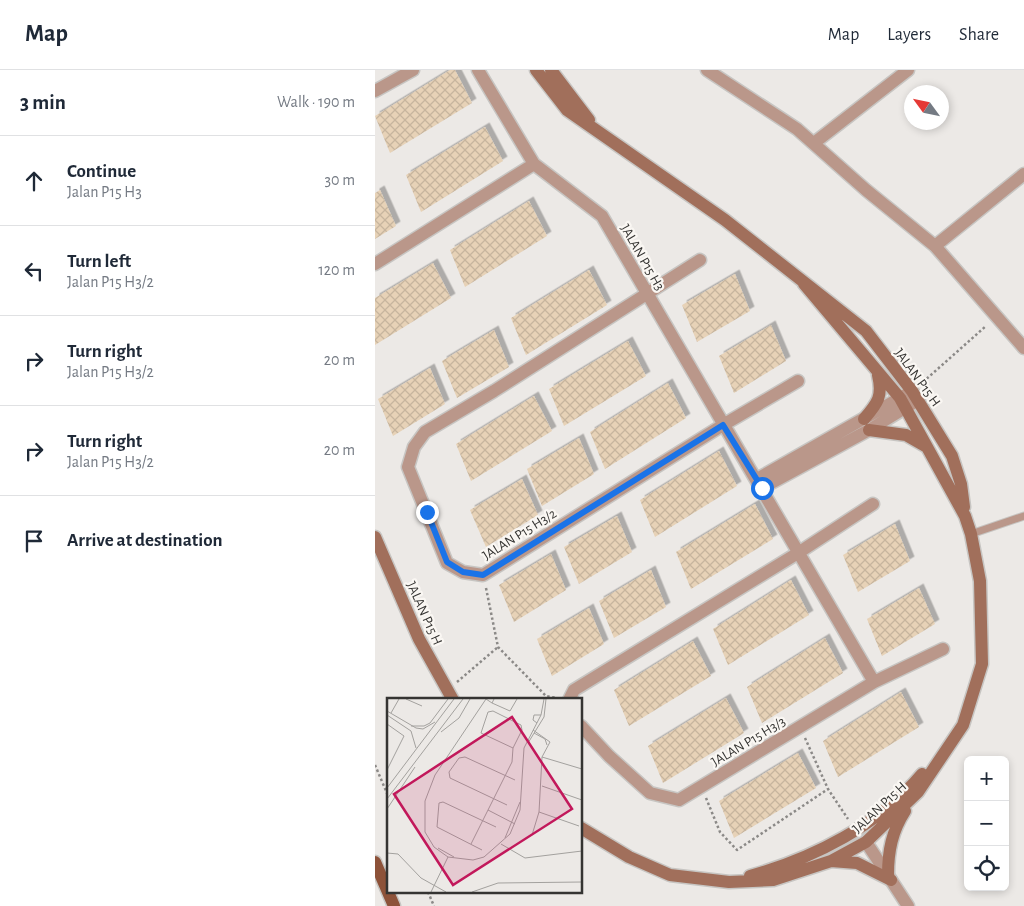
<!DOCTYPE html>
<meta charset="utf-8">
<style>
:root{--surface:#fff;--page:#f6f6f7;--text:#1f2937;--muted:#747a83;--line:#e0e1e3}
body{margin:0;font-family:"Alegreya Sans",sans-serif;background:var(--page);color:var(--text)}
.controls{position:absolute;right:15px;bottom:15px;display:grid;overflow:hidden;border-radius:8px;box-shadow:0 2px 8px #0003}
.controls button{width:45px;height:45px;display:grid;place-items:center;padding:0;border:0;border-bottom:1px solid var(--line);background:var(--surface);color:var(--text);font:25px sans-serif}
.compass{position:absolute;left:529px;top:15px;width:45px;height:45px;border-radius:50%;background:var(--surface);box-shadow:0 2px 8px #0003;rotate:303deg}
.stop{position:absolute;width:15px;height:15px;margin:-11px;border:4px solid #1a73e8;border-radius:50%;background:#fff}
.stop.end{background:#1a73e8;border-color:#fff;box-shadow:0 1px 5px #0008}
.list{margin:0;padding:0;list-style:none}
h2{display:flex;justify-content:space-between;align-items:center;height:65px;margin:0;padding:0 20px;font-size:21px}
h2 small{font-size:16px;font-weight:400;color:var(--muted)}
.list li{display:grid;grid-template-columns:32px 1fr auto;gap:15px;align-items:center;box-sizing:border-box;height:90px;padding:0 20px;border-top:1px solid var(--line)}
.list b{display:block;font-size:19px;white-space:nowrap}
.list p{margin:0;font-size:16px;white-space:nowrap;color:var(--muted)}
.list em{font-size:16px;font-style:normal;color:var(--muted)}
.icon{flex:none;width:28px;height:28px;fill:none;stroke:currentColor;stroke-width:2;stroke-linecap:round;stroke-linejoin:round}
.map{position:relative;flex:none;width:649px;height:836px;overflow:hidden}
header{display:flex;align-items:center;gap:30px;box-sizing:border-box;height:70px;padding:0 25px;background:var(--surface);border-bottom:1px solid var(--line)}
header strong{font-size:24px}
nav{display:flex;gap:28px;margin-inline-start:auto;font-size:18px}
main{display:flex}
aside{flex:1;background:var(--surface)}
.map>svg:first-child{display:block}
.building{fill:url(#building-cross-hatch);filter:url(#shadow)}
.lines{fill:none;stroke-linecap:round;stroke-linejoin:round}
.lane-casing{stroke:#c7c5c2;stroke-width:9}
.street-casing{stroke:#c7c5c2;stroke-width:15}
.secondary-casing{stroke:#c7c5c2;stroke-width:15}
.primary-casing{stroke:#c7c5c2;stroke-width:15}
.path{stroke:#8b8987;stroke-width:2.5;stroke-dasharray:2.5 2.5;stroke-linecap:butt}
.lane{stroke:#ba978a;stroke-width:7}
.street{stroke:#ba978a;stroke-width:12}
.secondary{stroke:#a16f5b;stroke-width:12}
.primary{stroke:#8d5239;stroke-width:12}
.route{stroke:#1a73e8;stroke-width:6}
.labels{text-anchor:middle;stroke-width:4.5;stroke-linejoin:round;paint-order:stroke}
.street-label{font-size:14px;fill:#353432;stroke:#faf7f3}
.inset-road{fill:none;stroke:#a3a19e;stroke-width:1}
.view{fill:#c2185b;fill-opacity:0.15;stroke:#c2185b;stroke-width:2.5}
.inset-edge{fill:none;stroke:#353432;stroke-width:2.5}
</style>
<header>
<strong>Map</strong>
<nav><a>Map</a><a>Layers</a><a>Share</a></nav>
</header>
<main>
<aside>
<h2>3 min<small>Walk · 190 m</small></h2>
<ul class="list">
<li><svg class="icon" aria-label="ahead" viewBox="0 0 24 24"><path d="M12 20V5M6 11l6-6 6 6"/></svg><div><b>Continue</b><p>Jalan P15 H3</p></div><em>30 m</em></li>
<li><svg class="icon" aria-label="left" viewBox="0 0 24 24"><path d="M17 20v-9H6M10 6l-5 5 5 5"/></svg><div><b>Turn left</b><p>Jalan P15 H3/2</p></div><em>120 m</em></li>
<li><svg class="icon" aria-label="right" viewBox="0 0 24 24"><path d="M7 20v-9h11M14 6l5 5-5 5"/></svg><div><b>Turn right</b><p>Jalan P15 H3/2</p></div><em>20 m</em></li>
<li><svg class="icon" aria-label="right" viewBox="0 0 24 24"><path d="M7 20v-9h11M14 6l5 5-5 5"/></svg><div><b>Turn right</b><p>Jalan P15 H3/2</p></div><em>20 m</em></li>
<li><svg class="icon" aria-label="arrive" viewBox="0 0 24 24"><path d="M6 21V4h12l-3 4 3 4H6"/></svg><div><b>Arrive at destination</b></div></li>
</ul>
</aside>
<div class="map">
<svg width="649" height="836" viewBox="0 0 649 836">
<defs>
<pattern id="building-cross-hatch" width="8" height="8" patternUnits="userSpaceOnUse" patternTransform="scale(1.25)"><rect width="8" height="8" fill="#e7d2b7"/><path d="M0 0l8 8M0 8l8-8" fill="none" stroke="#c7b59e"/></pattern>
<filter id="shadow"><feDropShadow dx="4.5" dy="-4.5" stdDeviation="0" flood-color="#0004"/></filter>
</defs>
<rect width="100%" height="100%" fill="#ece9e6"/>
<path class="building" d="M75,0H80L97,33L15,83L0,46Z
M110,57L128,91L46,142L31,105Z
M5,120L21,156L0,169V123Z
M154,131L172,166L90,217L75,180Z
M58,193L76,228L0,275V228Z
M214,200L232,235L151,285L136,248Z
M360,204L375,241L322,272L307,235Z
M396,255L411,291L359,323L344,286Z
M119,260L134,297L82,328L67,291Z
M253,271L271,306L189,356L174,319Z
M55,298L70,334L18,366L3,329Z
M293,313L311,348L230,399L215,362Z
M159,326L177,361L96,411L81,374Z
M204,368L219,404L167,436L152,399Z
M344,381L362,416L280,467L265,430Z
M147,409L163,445L111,477L95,440Z
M380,434L398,469L316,519L301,482Z
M242,446L257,482L204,514L189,477Z
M520,454L535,491L483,522L468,485Z
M176,484L191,520L139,552L124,515Z
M276,500L291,537L239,568L224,531Z
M416,510L434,545L353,595L338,559Z
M544,518L560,554L507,586L492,549Z
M214,538L229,574L177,606L162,569Z
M450,568L468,603L387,653L372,617Z
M318,571L336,606L254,656L239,620Z
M526,622L544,657L463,707L448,671Z
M351,628L369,663L288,713L273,676Z
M423,683L441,718L359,768L344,731Z"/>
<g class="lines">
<defs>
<path id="lane" d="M596,464L649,446"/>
<path id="street" d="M103,0L159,94L227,146L499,612
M332,0L422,59L491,120L560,176L649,278
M0,21L38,0
M439,73L533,0
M560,176L649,104
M325,190L119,321L50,362L39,377L33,397L72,493L88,502L108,505L348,355L423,311
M0,194L159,94
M382,409L534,323
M387,418L494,360L543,330
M194,630L199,620L423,483L498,434
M206,656L234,686L275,723L304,730L499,612L568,579
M491,772L533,836"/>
<path id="secondary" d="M161,0L192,40L350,150L491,261L537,321L577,386L586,414L589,437
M176,0L214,50
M489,349C503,333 508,326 503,305
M494,360L531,365L552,377
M0,467L44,569L78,630
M206,758L254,787L295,805L354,812L398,810L456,791L491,772L543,722L588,655L607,594L605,511L596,464L590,446L525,328L429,214
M456,791L482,793L516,810
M513,805C513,781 517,761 530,741
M375,806C439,788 504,755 547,704"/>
<path id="primary" d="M0,792L19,836"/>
</defs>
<use href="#lane" class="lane-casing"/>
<use href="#street" class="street-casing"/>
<use href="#secondary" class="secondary-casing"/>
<use href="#primary" class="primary-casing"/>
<path class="path" d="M548,312L611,256
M111,518L123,577L171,626L182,628
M82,612L123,577
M430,668L453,719L473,749
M0,695L14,728
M331,728L345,762L362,780L453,719
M53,822L59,836"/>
<use href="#lane" class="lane"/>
<use href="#street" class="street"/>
<use href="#secondary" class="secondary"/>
<use href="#primary" class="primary"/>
</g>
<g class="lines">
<path class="route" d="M52,442L72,492L88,502L108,505L348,355L387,418"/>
</g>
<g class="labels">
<g class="street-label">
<text transform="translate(268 187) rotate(60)" y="5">JALAN P15 H3</text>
<text transform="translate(543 307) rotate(54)" y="5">JALAN P15 H</text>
<text transform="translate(144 464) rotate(-32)" y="5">JALAN P15 H3/2</text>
<text transform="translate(50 543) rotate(66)" y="5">JALAN P15 H</text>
<text transform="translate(373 671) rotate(-31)" y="5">JALAN P15 H3/3</text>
<text transform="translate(504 737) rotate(-43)" y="5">JALAN P15 H</text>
</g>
</g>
<g transform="translate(12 628)">
<rect width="195" height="195" fill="#ece9e6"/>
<path class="inset-road" d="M19,1L35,8M107,1L105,5L123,13L130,1M105,5L99,1L48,77L38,103V134L47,149L61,159L86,162L97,159L123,136L133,112L137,50L154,17L157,1M0,13L29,30L36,31L48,24M4,15L12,1M0,17L24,33L29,50M150,25L146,22L147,17H154M0,26L17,38L0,72M24,28H37L43,25L61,1M54,34L72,20L83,1M147,35L158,41L160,47M141,45L157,19L159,1M155,59L195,71M155,88L195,102M0,90L67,1M0,101L76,1M120,107L63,80L62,74L72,60L78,59L128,82M0,111L28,69M101,112L128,126M152,114L192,128M145,137L152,114L155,59L163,44L146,32M118,140L133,104M84,146L125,64L126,50L135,32L134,27L106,13L101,14L94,35L126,50M114,146L138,160L195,153M51,150L67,159M95,152L50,129L52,105L56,104L109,129M0,155L11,156L34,180L59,194M44,194L61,159M85,194L111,185L195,184"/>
<path class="view" d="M125,19L185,111L66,187L7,96Z"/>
<rect width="195" height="195" class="inset-edge"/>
</g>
</svg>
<div class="controls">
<button>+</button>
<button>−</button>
<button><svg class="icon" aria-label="locate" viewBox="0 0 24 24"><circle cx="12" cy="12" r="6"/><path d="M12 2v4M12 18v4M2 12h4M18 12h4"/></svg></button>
</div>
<svg class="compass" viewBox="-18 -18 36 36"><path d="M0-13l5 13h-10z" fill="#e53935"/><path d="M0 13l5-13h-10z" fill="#747a83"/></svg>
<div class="stop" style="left:387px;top:418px"></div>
<div class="stop end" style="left:52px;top:442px"></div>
</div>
</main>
